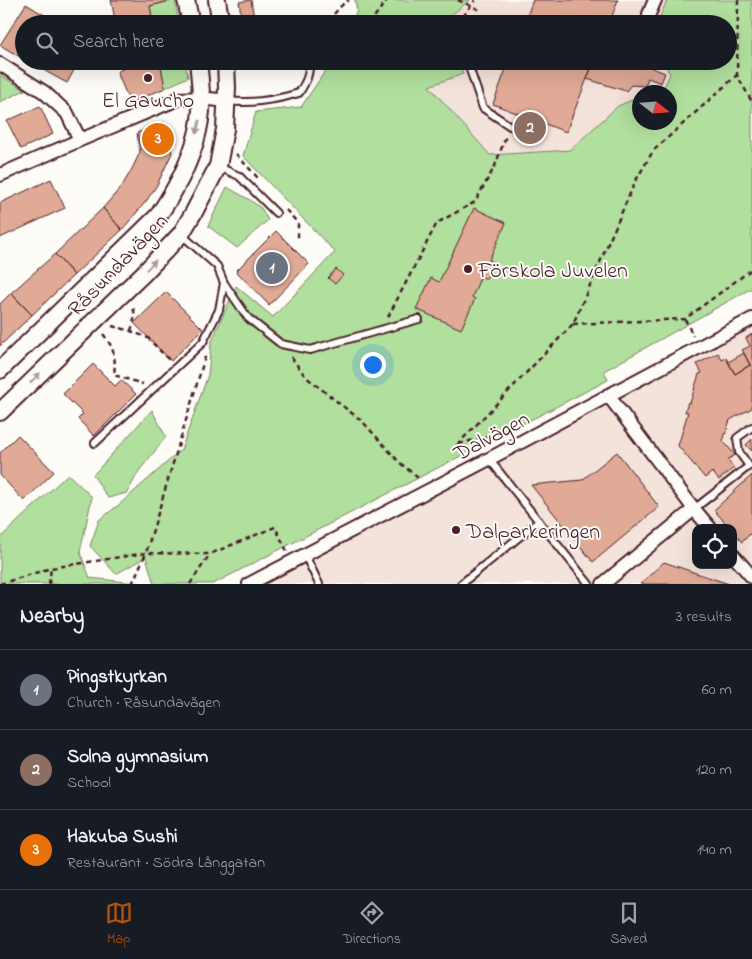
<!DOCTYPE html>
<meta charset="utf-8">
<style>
:root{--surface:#171b24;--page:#20242c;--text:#f1f3f6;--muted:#9ea1a6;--line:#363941;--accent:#b45309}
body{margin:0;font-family:"Indie Flower",sans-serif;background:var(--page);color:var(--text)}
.controls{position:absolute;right:15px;bottom:15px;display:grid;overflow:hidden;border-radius:10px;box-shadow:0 5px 20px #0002}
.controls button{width:45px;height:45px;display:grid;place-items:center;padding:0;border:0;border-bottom:1px solid var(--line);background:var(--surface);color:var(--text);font:25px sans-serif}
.compass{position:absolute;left:632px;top:85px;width:45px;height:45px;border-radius:50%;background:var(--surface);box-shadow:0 5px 20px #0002;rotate:107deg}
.you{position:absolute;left:372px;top:364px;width:18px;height:18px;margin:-12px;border:4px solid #fff;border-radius:50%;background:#1a73e8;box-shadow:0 0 0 8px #1a73e833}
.badge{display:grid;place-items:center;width:32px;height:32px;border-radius:50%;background:var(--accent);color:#fff;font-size:16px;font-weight:700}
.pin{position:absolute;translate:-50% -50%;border:2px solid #fff;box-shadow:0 1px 5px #0006}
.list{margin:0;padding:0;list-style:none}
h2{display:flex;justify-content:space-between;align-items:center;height:65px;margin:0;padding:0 20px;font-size:21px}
h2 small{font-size:16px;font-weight:400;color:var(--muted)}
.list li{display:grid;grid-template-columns:32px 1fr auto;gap:15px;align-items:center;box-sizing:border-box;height:80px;padding:0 20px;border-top:1px solid var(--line)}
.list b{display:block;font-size:19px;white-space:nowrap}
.list p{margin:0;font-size:16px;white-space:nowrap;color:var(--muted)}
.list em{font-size:16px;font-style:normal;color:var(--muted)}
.icon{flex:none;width:28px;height:28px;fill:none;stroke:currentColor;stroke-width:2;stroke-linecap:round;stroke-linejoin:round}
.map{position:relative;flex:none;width:752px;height:584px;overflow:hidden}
.search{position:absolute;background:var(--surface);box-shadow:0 5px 20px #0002;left:15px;right:15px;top:15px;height:55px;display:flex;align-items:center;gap:12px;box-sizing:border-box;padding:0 18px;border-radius:28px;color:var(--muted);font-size:19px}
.sheet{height:305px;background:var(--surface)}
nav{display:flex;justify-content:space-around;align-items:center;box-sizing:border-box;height:70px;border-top:1px solid var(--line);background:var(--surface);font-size:14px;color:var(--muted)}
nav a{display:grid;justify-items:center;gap:2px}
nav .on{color:var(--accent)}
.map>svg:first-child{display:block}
.built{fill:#f4e3da;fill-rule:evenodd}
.green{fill:#b0df9e;stroke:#7d7f64}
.building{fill:#e0aa96;stroke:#4a1f2b}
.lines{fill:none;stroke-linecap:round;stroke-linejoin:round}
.service-casing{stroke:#4a1f2b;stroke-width:10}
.minor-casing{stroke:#4a1f2b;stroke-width:16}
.tertiary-casing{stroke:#4a1f2b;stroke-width:20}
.path{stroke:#4a1f2b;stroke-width:2.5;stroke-dasharray:5 4;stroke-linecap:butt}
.service{stroke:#fdfcf7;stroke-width:6}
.minor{stroke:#fdfcf7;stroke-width:12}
.tertiary{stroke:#fdfcf7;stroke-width:16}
.oneway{fill:#ac999b}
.poi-dot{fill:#4a1f2b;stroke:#fdfcf7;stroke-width:2}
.labels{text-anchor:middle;stroke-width:4;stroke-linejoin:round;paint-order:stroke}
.poi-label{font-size:22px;fill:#4a1f2b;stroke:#fdfcf7;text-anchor:start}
.street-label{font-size:22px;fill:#4a1f2b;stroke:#fdfcf7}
</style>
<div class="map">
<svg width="752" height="584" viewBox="0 0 752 584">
<rect width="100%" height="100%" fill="#fdfcf7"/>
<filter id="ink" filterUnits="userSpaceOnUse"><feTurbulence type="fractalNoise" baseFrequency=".02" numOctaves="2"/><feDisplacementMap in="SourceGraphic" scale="10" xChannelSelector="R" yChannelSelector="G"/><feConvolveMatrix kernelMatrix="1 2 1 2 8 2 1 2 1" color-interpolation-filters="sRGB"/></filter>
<g filter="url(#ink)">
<path class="built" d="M470,0H667L657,24H440Z
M457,61H663L670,74L664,87L650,92H640L639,97L618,106L570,150L490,155L429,86L462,74Z
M752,324V584H262ZM696,528H733V565H696Z"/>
<path class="green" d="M175,0L179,24H153L150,6Z
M355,0H470L440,24H344L351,22L357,11Z
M667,0H752V288L604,371L608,380L213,584H154L146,557L116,574L90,546L99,520L120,504L181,450L208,375L211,343L236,286L273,317L335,252L243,156L256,112L301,107L326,70V61H396L394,68L416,61H457L463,74L429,86L490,155L570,150L618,106L639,97L640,122H670V92H650L664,87L670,74L663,61H728V24H657Z
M160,61H185L188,77L165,88Z
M0,75L25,90L0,102Z
M227,187L250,200L261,208L268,220L237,248L208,226Z
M152,410L166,437L139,471L127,493L108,498L93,475Z
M68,474L92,497L80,552L90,578L145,584H0V538Z"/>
<path class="building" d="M111,0H174L150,6L153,24H116Z
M251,0L254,18L242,20L239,2Z
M533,0H618L609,24H524Z
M26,4L46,16L41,24H24V51L20,57L0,45Z
M50,61H79L67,83L45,71Z
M125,61H160L165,88L130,103L117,72L126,67Z
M509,61H594L566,132L493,104Z
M594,61H654L652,68L665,73L661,83L648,78L645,86L631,85L626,91L587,79Z
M40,106L53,134L21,149L7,121Z
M164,122L172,153L157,185L147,200L122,230L103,208L122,186L132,169L140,152L137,133Z
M51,179L65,208L0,238V203Z
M103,208L122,230L74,275L55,254Z
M474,208L506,223L489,260L494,262L486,279L481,276L472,297L475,299L461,329L416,309L431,278L439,282Z
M276,231L309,264L269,305L236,271Z
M55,254L74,275L32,315L11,293Z
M336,269L343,275L335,284L328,278Z
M166,292L203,329L171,361L134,323Z
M11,293L32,315L0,346V304Z
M752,334V408L730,420L723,441L735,455L727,460L734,468L719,480L712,472L705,478L678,446L688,412H685L688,402L690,403L699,374L702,373L697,364L718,353L722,360L726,358L735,374L750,365L742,350L750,346L746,338Z
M744,353L750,365L735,374L728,362Z
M93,364L115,386L121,380L136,394L94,436L78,419L83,414L63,394Z
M18,435L54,472L24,501L0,475V453Z
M752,439V451L746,445Z
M617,452L659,507L593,562L531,485L582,480Z
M752,475V532L742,542L733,532V528H730L714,510Z
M664,562L696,573L729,584H640Z"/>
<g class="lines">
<defs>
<path id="service" d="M311,24L326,22L332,24
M467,61L483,108L510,126
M228,101C252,104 276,100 299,93C306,82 310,75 309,61
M219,167L239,176L276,213
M224,283L248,318L281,344L310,350L419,319
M95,443L203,342L219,310L224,283L217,266L182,235
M489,459L589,584
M694,509L749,466L739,452L737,438L752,427
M305,555L319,584
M461,584L539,521"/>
<path id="minor" d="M649,14L655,0
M0,64L44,92L67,113L80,140
M0,175L80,140L178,99L201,98L227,101
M608,395L694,509L710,528
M733,555L752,577
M249,584L489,459L752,319
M603,584L694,509"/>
<path id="tertiary" d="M186,0L191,24
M217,0L221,24
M0,370L158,216C177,188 195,154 200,120C203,101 200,81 198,61
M0,412L144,273L181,234L194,212L218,166L225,129L227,88L226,61"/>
</defs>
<use href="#service" class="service-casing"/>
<use href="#minor" class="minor-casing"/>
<use href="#tertiary" class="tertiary-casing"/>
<path class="path" d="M458,0L480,10
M738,0L737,75L752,102
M334,14L342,5L349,0
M369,24L387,0
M458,24L475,0
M236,154L258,178
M286,210L298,223V238
M388,317L437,223L475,202L495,166L506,136
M685,319L693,336
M573,324L685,319L752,269
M112,326L131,331L148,338L170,361
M131,331C133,323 137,313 132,306
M103,334C114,347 116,358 114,375L143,384
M291,357L306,377L363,422L399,462L418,478L420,481
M459,444L492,435L507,433
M457,445L573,324L635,182L653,151L737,75
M0,584L51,568L146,553L210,554L275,527L287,551
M49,584L51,568
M132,584L146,553L205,357V354
M190,584L210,554"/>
<use href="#service" class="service"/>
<use href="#minor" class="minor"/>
<use href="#tertiary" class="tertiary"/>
</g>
<defs><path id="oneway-solid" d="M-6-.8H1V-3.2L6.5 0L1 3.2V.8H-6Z" transform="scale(1.25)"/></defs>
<g class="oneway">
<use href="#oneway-solid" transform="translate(198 127) rotate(103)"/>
<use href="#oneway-solid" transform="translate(151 265) rotate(-46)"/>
<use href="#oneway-solid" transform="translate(35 378) rotate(-44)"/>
</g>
</g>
<g class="poi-dot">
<circle cx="148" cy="78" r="5"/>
<circle cx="468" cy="269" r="5"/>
<circle cx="456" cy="530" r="5"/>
</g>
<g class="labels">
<g class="poi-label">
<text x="148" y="107" text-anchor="middle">El Gaucho</text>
<text x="478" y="277">Förskola Juvelen</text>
<text x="466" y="538">Dalparkeringen</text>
</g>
<g class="street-label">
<text transform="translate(117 264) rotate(-46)" y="8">Råsundavägen</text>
<text transform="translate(491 435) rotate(-28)" y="8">Dalvägen</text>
</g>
</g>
</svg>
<div class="controls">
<button><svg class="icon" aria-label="locate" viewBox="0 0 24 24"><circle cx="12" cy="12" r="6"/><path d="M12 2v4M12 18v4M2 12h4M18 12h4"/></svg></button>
</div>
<svg class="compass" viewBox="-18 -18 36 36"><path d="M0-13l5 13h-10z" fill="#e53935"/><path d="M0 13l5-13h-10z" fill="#9ea1a6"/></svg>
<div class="you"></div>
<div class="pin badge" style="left:272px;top:268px;background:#6b7280">1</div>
<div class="pin badge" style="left:530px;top:128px;background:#8d6e63">2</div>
<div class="pin badge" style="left:158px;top:139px;background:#e8710a">3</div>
<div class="search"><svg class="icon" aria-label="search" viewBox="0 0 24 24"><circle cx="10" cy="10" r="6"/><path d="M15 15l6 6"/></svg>Search here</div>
</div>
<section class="sheet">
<h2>Nearby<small>3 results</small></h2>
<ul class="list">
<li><span class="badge" style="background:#6b7280">1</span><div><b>Pingstkyrkan</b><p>Church · Råsundavägen</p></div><em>60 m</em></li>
<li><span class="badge" style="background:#8d6e63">2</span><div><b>Solna gymnasium</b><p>School</p></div><em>120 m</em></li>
<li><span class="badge" style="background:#e8710a">3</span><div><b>Hakuba Sushi</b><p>Restaurant · Södra Långgatan</p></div><em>140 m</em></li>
</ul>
</section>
<nav>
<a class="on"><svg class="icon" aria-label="map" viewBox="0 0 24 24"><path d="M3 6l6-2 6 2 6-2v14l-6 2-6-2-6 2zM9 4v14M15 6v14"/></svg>Map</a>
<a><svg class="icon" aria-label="directions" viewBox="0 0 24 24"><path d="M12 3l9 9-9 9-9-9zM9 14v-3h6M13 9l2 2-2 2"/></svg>Directions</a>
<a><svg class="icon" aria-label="saved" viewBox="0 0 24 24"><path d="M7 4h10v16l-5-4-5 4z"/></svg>Saved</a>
</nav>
